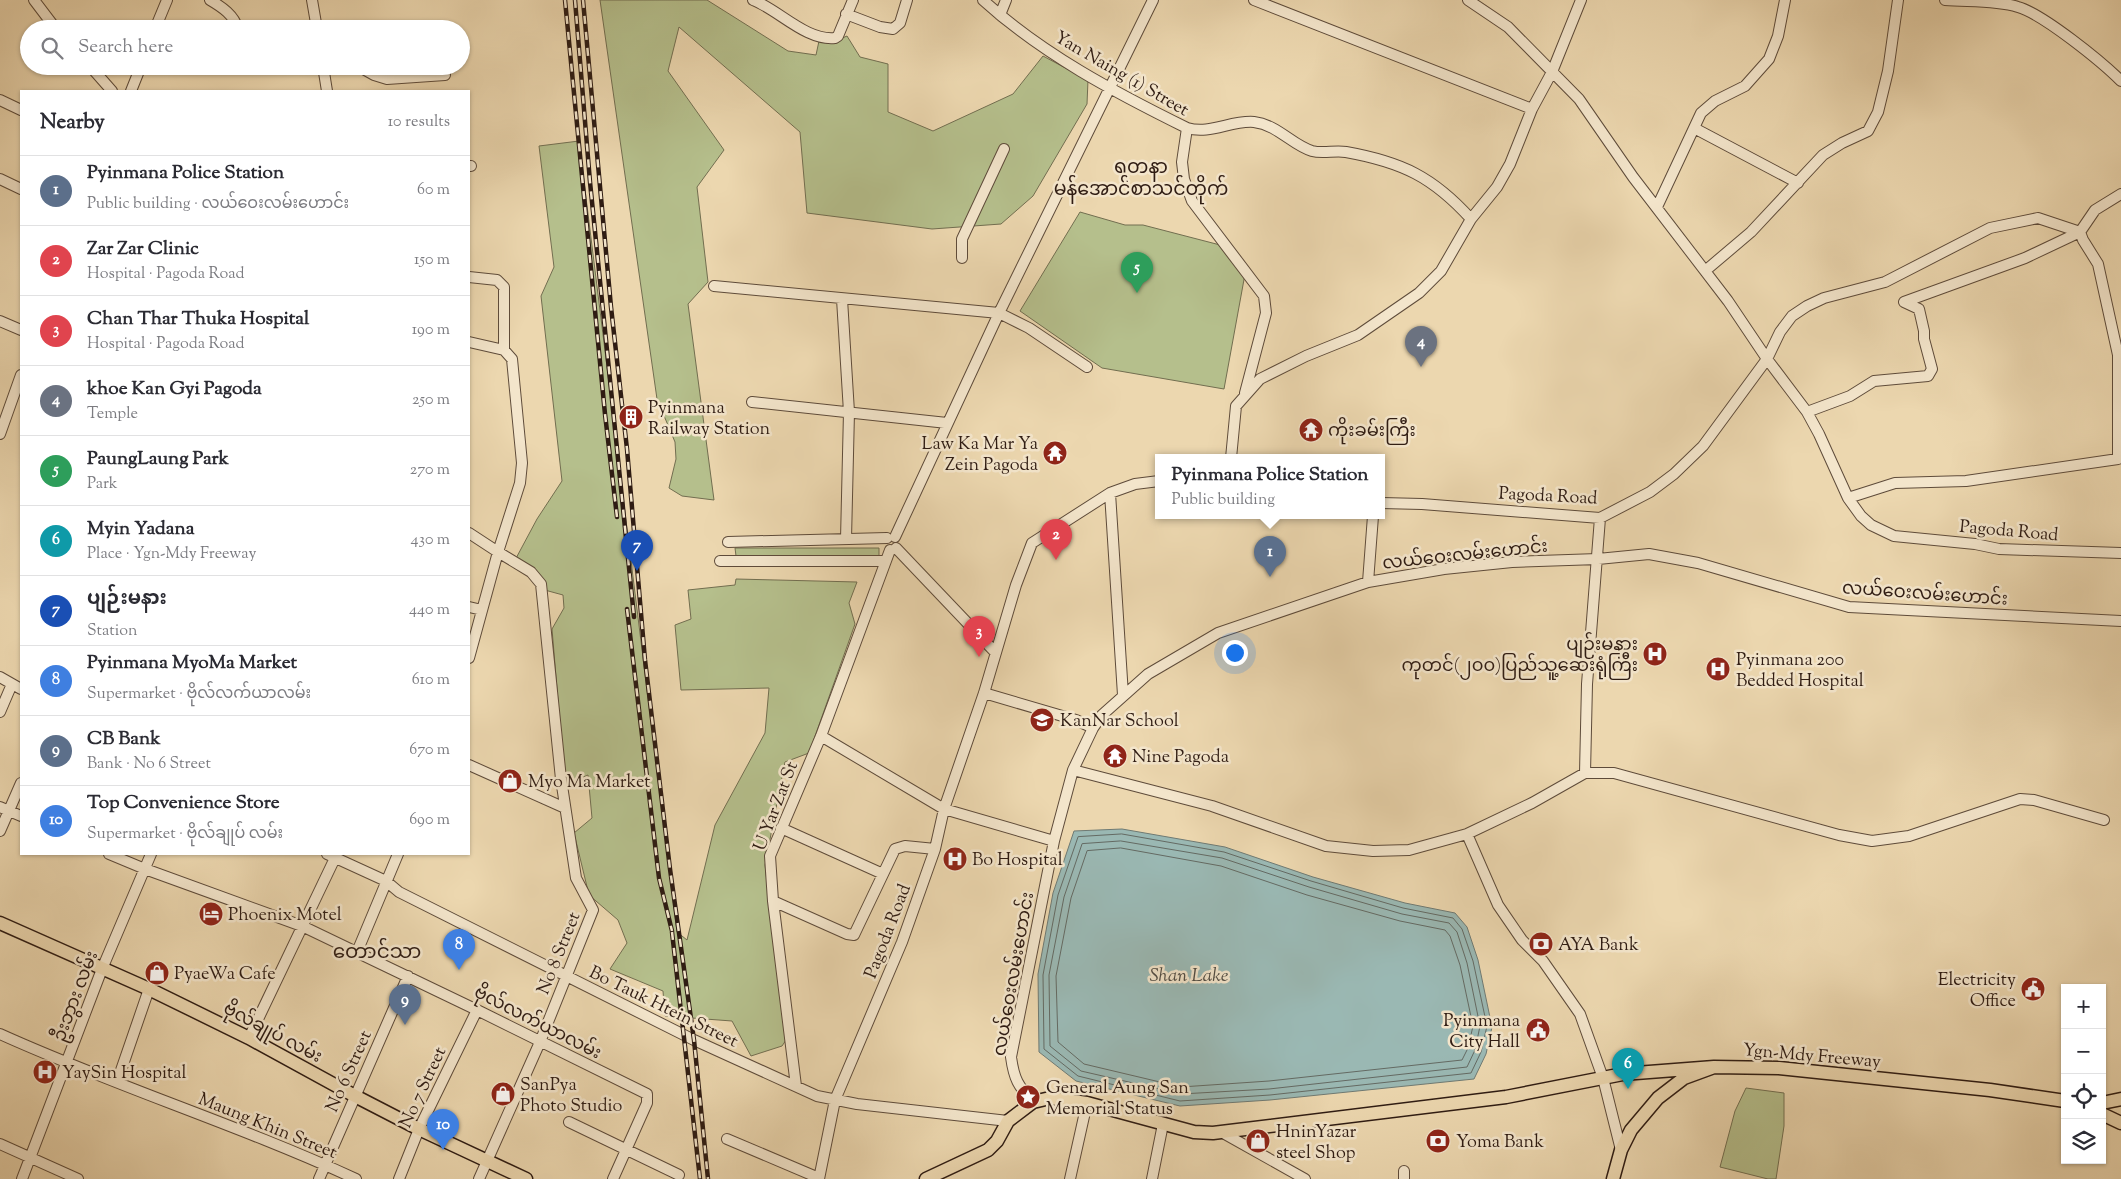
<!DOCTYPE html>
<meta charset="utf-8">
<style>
:root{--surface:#fff;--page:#f2f2f3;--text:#2b2b33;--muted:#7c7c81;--line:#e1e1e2;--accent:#db2777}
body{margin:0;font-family:"Sorts Mill Goudy","Noto Sans Myanmar",serif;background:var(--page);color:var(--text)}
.controls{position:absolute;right:15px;bottom:15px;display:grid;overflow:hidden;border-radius:0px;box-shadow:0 1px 4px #0004}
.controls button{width:45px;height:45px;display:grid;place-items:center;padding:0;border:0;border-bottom:1px solid var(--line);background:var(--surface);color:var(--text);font:25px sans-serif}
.you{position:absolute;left:1234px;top:652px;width:18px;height:18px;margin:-12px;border:4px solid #fff;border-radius:50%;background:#1a73e8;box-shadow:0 0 0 8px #1a73e833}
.badge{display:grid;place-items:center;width:32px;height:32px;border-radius:50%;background:var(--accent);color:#fff;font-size:16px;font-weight:700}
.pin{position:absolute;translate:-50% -41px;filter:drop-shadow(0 1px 2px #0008)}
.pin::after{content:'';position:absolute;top:26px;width:18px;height:15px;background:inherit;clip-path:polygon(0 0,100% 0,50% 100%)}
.popup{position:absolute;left:1155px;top:454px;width:230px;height:65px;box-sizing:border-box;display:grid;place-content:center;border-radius:0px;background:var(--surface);filter:drop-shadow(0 1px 4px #0005);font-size:16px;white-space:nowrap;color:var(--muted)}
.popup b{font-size:19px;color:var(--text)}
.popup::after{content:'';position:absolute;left:50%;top:100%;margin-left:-10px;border:10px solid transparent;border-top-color:var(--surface)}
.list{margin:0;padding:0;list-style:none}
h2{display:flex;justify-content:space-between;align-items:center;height:65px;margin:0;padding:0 20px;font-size:21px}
h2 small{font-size:16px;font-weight:400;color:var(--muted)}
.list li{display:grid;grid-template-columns:32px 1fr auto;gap:15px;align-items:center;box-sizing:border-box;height:70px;padding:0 20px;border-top:1px solid var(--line)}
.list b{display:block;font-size:19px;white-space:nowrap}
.list p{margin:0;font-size:16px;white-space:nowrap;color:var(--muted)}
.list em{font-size:16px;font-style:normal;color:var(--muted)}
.icon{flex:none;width:28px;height:28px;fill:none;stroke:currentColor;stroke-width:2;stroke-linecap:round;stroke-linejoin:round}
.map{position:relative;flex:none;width:2121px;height:1179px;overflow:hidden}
.search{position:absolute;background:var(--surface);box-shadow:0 1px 4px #0004;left:20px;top:20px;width:450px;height:55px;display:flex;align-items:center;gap:12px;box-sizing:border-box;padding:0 18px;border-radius:28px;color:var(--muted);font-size:19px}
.panel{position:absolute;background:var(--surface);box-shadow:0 1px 4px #0004;left:20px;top:90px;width:450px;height:765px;border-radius:0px}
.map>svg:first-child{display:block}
.green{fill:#b5bf8c;stroke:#726e50}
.water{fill:#9ab8b3;stroke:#6f7a73}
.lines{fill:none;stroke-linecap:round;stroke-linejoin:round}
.shore{stroke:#646a63;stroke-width:1}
.minor-casing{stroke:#5e4b3a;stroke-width:12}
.major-casing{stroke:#2f1c13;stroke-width:15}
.minor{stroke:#f3e5cb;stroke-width:10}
.major{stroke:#ecd7af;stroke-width:12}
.rail-casing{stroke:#2f1c13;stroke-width:4.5}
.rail{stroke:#f3e5cb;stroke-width:2.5;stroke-dasharray:8;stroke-linecap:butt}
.labels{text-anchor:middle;stroke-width:5;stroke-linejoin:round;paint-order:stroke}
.street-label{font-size:18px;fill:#2f1c13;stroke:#f3e5cb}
.poi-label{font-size:18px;fill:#2f1c13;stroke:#f3e5cb;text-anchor:start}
.neighbourhood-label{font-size:19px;fill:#2f1c13;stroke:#f3e5cb}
.water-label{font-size:19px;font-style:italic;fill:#4f4b43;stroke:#f3e5cb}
.quarter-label{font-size:20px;fill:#2f1c13;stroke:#f3e5cb}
</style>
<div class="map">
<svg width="2121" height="1179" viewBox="0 0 2121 1179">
<rect width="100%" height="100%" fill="#ecd7af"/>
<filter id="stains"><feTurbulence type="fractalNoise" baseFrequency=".004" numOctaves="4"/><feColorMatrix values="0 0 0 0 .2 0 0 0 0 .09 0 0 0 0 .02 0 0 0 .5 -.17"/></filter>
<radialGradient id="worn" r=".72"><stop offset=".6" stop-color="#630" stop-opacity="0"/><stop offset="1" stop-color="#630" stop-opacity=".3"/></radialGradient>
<path class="green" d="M600,0H707L788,51L816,55L819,41L833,42L847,36L860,57L888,64V112L933,131L1013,94L1043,56L1088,80L1087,104L1033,196L1001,224L932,229L807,213L800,132L679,27L668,71L724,150L697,187L708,282L688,304L714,500L682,496L669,488L676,459L675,442L657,399Z
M579,141L677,932L687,940L715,825L765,733L769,688L681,690L675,625L691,619L688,590L735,585L736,579L857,582L849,603L855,624L809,753L785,762L765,865L786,1040L782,1046L751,1056L732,1021L665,1016L663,991L610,969L627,943L618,920L589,895L574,833L592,818L588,775L565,785L552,629L564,608L563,595L541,589L514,562L537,519L562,481L541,296L554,267L539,146Z
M1080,212L1125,225H1143L1224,246L1245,274L1224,389L1102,368L1020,311Z
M735,548H879V556H736Z
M1746,1088L1784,1093V1126L1776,1179H1768L1720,1167L1735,1111Z"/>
<path class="water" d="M1122,829L1225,847L1313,877L1405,903L1455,913L1467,927L1478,960L1492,1027L1486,1054L1474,1079L1270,1100L1180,1106L1076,1081L1039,1052L1038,974L1053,893L1074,831Z"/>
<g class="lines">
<path class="shore" d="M1122,834L1224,852L1311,881L1403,908L1453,918L1462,929L1473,961L1487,1026L1481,1052L1471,1073L1270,1095L1180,1101L1078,1076L1044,1049L1043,975L1058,895L1078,837Z
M1121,841L1222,858L1309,887L1402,914L1449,923L1457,932L1467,963L1480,1026L1475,1050L1467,1067L1269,1089L1181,1094L1081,1071L1050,1046L1049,975L1064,897L1082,844Z
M1121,848L1221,866L1307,895L1400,921L1445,930L1450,936L1460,965L1473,1026L1468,1048L1462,1060L1269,1081L1181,1087L1084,1064L1058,1042L1056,976L1071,898L1087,851Z"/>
<defs>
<path id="minor" d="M34,0L56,29
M210,0C222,7 234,15 238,29
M312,0L317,29
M753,0C779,10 806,41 835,38L838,36L853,0
M983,0C1042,54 1116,93 1187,128C1210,135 1231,120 1254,122C1278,125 1292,145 1312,151C1323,154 1335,150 1346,152C1402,162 1433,177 1471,219
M1254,0L1532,109
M1945,0C1968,2 1995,0 2018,7C2043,14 2102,62 2121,81
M846,14L880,27L893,29L900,23L907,0
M1000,15L1006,0
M155,29L167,0
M90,66L112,91
M323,66L327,91
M358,66L374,75L387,79L445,75
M131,91L141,66
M0,100L21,110
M1187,128L1182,162L1184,179L1192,201L1264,296L1266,313L1245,393
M1694,128L1798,183
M469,166H471
M0,179L21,189
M1657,207L1701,113L1715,101L1745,86L1769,59L1778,36L1785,0
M962,258V239L1004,149
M1705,271L1751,232L1823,155L1842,143L1868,131L1878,112L1888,71L1898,0
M469,277L497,280L504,287V350
M714,286L999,313L1029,328L1087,367
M842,299L849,412L846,539
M1904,302L2025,258L2080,232L2095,210L2121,194
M0,321L21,330
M469,342L504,350L512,359L522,463L520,483L498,552L531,572L541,584L561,779L576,878L593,910L540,1042L479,1179
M752,402L947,423
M1807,412L1850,396L1874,381L1928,376L1932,369L1924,339V331L1919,309L1904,302
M0,434L21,375
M1231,458L1236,406L1260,379L1306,356L1358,335L1419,293L1441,271L1471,219L1497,187L1510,164L1532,109L1552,72L1581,0
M1110,493L1123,695
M1848,498L1861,516L1871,525L1894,536L1975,544L1999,549L2121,553
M1381,503L1422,504L1600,518L1650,492L1674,474L1703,446L1767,359L1780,332L1792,316L1807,306L1824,298L1885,282L1990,228L2038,218L2080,232L2083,240L2098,264L2118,355V459L1966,481L1895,483L1848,498L1819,434L1807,412L1767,359L1728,301L1633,177L1579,99L1508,27L1468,0
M469,533L498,552L469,658
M895,537L999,313L1153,0
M728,542L887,538
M896,548L995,652
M720,561H885
M1368,582L1373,516
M469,607L482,610
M0,677L21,689
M984,693L1076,720L1093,728
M0,712L12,684
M821,736L944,809L1054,841
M469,765L565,808
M1073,770L1212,806L1326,846L1373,851L1409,850L1467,834L1532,803L1585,773L1587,684L1600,518
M1585,773H1614L1839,835L1872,841L1909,836L2020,799L2034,800L2104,820
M0,807L21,816
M781,828L883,874
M0,831L21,783
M1467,834L1498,905L1522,940L1543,961L1580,1014L1603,1078L1621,1150
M109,854L145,869L302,926L477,1010L647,1094V1103L613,1179
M327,854L386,881L399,892L694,1040L817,1096L857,1104L1008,1121
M773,901L847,934L854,935L895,849L905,846L935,849
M357,952L398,854
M0,1034C117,1087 239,1125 356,1179
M249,1038L335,858
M117,1082L149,989
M796,1086L773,901L770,856L821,736L890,550
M1033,1102C1018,1086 1014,1079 1011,1057L1054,841L1073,770L1093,728L1102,715L1148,674L1218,633L1368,582L1444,569L1512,562L1598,559L1649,554L1698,563L1849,607L2121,621
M569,1122L679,1175
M1223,1133L1305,1179
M727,1139L819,1178
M0,1144L78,1179
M22,1179L102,969L151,854
M319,1179L408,976
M399,1179L419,1129L477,1010
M819,1179L835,1100L902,942L935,849L944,809L984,693L1016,585L1032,543L1110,493L1135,484L1159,481
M1070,1179L1087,1103
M1152,1179L1163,1124
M1404,1179V1171"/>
<path id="major" d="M0,923L149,989L249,1038L355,1096L419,1129L526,1179
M2102,1103L2121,1099
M2102,1114L2121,1123
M926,1179L988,1150L997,1141L1008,1121L1033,1102L1050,1098L1087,1103L1194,1132L1213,1133L1506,1097L1623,1074L1714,1067
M1613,1179L1621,1150L1631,1130L1658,1098L1684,1078L1714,1067L1779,1068L1990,1090L2065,1101"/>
</defs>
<use href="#minor" class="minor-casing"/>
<use href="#major" class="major-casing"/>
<use href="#minor" class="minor"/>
<use href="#major" class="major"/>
<defs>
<path id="rail" d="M565,0L605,414L617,517
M575,0L590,182L634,617
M583,0L611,307L627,449L645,660L670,869L694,1040L708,1179
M627,609L659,878L672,931
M672,932L700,1179"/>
</defs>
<use href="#rail" class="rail-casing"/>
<use href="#rail" class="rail"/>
</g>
<defs>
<symbol id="building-disc" viewBox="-11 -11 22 22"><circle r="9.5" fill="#8f2418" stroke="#f3e5cb"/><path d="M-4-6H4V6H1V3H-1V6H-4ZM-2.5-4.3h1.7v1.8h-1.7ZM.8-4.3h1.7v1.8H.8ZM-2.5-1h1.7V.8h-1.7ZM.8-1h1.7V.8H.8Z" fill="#fff"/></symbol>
<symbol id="temple-disc" viewBox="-11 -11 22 22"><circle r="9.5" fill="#8f2418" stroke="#f3e5cb"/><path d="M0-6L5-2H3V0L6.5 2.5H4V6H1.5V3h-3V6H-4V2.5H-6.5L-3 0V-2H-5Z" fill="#fff"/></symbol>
<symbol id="hospital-disc" viewBox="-11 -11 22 22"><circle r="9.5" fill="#8f2418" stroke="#f3e5cb"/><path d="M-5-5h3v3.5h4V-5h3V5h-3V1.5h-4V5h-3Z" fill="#fff"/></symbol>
<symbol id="school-disc" viewBox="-11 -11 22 22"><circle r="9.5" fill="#8f2418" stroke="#f3e5cb"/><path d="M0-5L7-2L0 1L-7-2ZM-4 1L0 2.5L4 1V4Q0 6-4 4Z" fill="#fff"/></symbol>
<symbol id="shop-disc" viewBox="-11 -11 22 22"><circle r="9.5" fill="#8f2418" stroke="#f3e5cb"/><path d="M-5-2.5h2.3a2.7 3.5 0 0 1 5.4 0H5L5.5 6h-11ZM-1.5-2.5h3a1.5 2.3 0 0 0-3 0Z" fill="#fff"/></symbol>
<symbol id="hotel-disc" viewBox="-11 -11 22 22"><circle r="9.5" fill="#8f2418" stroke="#f3e5cb"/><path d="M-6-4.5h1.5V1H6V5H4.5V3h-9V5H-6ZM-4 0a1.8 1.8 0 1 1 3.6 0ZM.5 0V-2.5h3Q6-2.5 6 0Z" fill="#fff"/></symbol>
<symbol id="bank-disc" viewBox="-11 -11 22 22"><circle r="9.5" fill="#8f2418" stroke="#f3e5cb"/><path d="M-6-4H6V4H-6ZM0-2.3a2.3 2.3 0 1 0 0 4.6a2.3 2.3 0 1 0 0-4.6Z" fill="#fff"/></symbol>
<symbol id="civic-disc" viewBox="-11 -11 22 22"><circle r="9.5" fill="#8f2418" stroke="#f3e5cb"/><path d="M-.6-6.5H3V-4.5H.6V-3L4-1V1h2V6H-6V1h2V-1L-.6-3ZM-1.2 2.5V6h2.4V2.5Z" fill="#fff"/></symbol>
<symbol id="sight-disc" viewBox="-11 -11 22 22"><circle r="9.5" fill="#8f2418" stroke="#f3e5cb"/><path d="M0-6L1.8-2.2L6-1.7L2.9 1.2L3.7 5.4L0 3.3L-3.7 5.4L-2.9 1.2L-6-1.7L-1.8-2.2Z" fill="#fff"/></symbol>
</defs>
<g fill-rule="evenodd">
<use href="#building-disc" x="617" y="403" width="28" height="28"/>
<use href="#temple-disc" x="1297" y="416" width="28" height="28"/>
<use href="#temple-disc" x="1041" y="439" width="28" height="28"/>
<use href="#hospital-disc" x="1641" y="640" width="28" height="28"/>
<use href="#hospital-disc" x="1704" y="655" width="28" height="28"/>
<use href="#school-disc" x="1028" y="706" width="28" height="28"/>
<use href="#temple-disc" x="1101" y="742" width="28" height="28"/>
<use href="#shop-disc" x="496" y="767" width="28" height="28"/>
<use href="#hospital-disc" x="941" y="845" width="28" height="28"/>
<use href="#hotel-disc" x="197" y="900" width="28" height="28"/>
<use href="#bank-disc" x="1527" y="930" width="28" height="28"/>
<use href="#shop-disc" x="143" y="959" width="28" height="28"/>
<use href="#civic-disc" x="2019" y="975" width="28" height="28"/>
<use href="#civic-disc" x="1524" y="1016" width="28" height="28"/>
<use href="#hospital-disc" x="31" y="1058" width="28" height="28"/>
<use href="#shop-disc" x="489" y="1080" width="28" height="28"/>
<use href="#sight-disc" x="1014" y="1083" width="28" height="28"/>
<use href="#shop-disc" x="1244" y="1127" width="28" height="28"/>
<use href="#bank-disc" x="1424" y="1127" width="28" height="28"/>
</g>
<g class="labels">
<g class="street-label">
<text transform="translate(1122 73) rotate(30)" y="6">Yan Naing (1) Street</text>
<text transform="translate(1548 495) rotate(3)" y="6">Pagoda Road</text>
<text transform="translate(2009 530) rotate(5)" y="6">Pagoda Road</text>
<text transform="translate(1465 554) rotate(-6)" y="6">လယ်ဝေးလမ်းဟောင်း</text>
<text transform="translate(1925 593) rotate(4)" y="6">လယ်ဝေးလမ်းဟောင်း</text>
<text transform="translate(775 806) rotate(-69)" y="6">U Yar Zat St</text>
<text transform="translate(887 931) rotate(-69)" y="6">Pagoda Road</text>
<text transform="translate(558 953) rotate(-68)" y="6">No 8 Street</text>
<text transform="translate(1013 974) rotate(-80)" y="6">လယ်ဝေးလမ်းဟောင်း</text>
<text transform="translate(75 996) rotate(-69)" y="6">ဦးဘွား လမ်း</text>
<text transform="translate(664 1006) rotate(26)" y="6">Bo Tauk Htein Street</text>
<text transform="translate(538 1022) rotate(27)" y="6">ဗိုလ်လက်ယာလမ်း</text>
<text transform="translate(273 1032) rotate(28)" y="6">ဗိုလ်ချုပ် လမ်း</text>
<text transform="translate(1812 1055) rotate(5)" y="6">Ygn-Mdy Freeway</text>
<text transform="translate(348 1071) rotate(-66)" y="6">No 6 Street</text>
<text transform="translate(422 1087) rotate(-65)" y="6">No 7 Street</text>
<text transform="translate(268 1125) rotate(22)" y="6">Maung Khin Street</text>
</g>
<g class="poi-label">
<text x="648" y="413">Pyinmana<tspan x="648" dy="21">Railway Station</tspan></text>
<text x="1328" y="436">ကိုးခမ်းကြီး</text>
<text x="1038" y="449" text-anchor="end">Law Ka Mar Ya<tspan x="1038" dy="21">Zein Pagoda</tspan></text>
<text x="1638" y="650" text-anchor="end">ပျဉ်းမနား<tspan x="1638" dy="21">ကုတင်(၂၀၀)ပြည်သူ့ဆေးရုံကြီး</tspan></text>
<text x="1736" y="665">Pyinmana 200<tspan x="1736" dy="21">Bedded Hospital</tspan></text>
<text x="1060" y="726">KanNar School</text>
<text x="1132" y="762">Nine Pagoda</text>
<text x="528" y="787">Myo Ma Market</text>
<text x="972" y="865">Bo Hospital</text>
<text x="228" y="920">Phoenix Motel</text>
<text x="1558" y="950">AYA Bank</text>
<text x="174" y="979">PyaeWa Cafe</text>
<text x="2016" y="985" text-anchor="end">Electricity<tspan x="2016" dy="21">Office</tspan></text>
<text x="1520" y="1026" text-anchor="end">Pyinmana<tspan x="1520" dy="21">City Hall</tspan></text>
<text x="62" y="1078">YaySin Hospital</text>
<text x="520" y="1090">SanPya<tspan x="520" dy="21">Photo Studio</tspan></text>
<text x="1046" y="1093">General Aung San<tspan x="1046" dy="21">Memorial Status</tspan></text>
<text x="1276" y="1137">HninYazar<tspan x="1276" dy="21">steel Shop</tspan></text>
<text x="1456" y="1147">Yoma Bank</text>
</g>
<g class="neighbourhood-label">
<text x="1141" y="173">ရတနာ<tspan x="1141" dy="22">မန်အောင်စာသင်တိုက်</tspan></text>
</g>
<g class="water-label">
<text x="1189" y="981">Shan Lake</text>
</g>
<g class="quarter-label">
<text x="377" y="958">တောင်သာ</text>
</g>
</g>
<rect width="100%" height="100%" filter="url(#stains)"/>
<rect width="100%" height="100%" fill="url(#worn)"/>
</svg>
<div class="controls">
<button>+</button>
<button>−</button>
<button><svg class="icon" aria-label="locate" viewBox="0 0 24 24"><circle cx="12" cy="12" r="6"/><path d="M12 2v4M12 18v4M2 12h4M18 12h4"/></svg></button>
<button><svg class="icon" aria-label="layers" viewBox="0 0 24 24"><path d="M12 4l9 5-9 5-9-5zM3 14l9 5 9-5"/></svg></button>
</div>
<div class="you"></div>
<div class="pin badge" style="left:1270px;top:577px;background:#5c6f8a">1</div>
<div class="popup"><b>Pyinmana Police Station</b>Public building</div>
<div class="pin badge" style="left:1056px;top:560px;background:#e0444e">2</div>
<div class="pin badge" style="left:979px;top:657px;background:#e0444e">3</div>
<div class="pin badge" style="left:1421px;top:367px;background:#6b7280">4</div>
<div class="pin badge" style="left:1137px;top:293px;background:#2e9e5b">5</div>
<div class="pin badge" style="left:1628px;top:1089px;background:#0f9aa8">6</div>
<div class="pin badge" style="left:637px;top:571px;background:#1a4fb4">7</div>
<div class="pin badge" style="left:459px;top:970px;background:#3f7fe0">8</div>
<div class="pin badge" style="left:405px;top:1025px;background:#5c6f8a">9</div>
<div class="pin badge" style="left:443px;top:1150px;background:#3f7fe0">10</div>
<div class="search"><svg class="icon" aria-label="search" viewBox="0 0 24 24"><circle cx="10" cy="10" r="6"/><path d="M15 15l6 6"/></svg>Search here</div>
<section class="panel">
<h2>Nearby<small>10 results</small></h2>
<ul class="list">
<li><span class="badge" style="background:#5c6f8a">1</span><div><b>Pyinmana Police Station</b><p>Public building · လယ်ဝေးလမ်းဟောင်း</p></div><em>60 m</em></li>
<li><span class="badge" style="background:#e0444e">2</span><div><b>Zar Zar Clinic</b><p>Hospital · Pagoda Road</p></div><em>150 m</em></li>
<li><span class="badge" style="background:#e0444e">3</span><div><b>Chan Thar Thuka Hospital</b><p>Hospital · Pagoda Road</p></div><em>190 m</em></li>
<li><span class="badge" style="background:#6b7280">4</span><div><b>khoe Kan Gyi Pagoda</b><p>Temple</p></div><em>250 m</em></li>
<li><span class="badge" style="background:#2e9e5b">5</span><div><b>PaungLaung Park</b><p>Park</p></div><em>270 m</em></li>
<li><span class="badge" style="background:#0f9aa8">6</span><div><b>Myin Yadana</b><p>Place · Ygn-Mdy Freeway</p></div><em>430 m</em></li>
<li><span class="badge" style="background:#1a4fb4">7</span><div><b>ပျဉ်းမနား</b><p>Station</p></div><em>440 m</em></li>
<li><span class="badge" style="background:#3f7fe0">8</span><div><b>Pyinmana MyoMa Market</b><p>Supermarket · ဗိုလ်လက်ယာလမ်း</p></div><em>610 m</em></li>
<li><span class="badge" style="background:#5c6f8a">9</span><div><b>CB Bank</b><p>Bank · No 6 Street</p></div><em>670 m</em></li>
<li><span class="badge" style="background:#3f7fe0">10</span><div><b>Top Convenience Store</b><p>Supermarket · ဗိုလ်ချုပ် လမ်း</p></div><em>690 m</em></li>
</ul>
</section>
</div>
